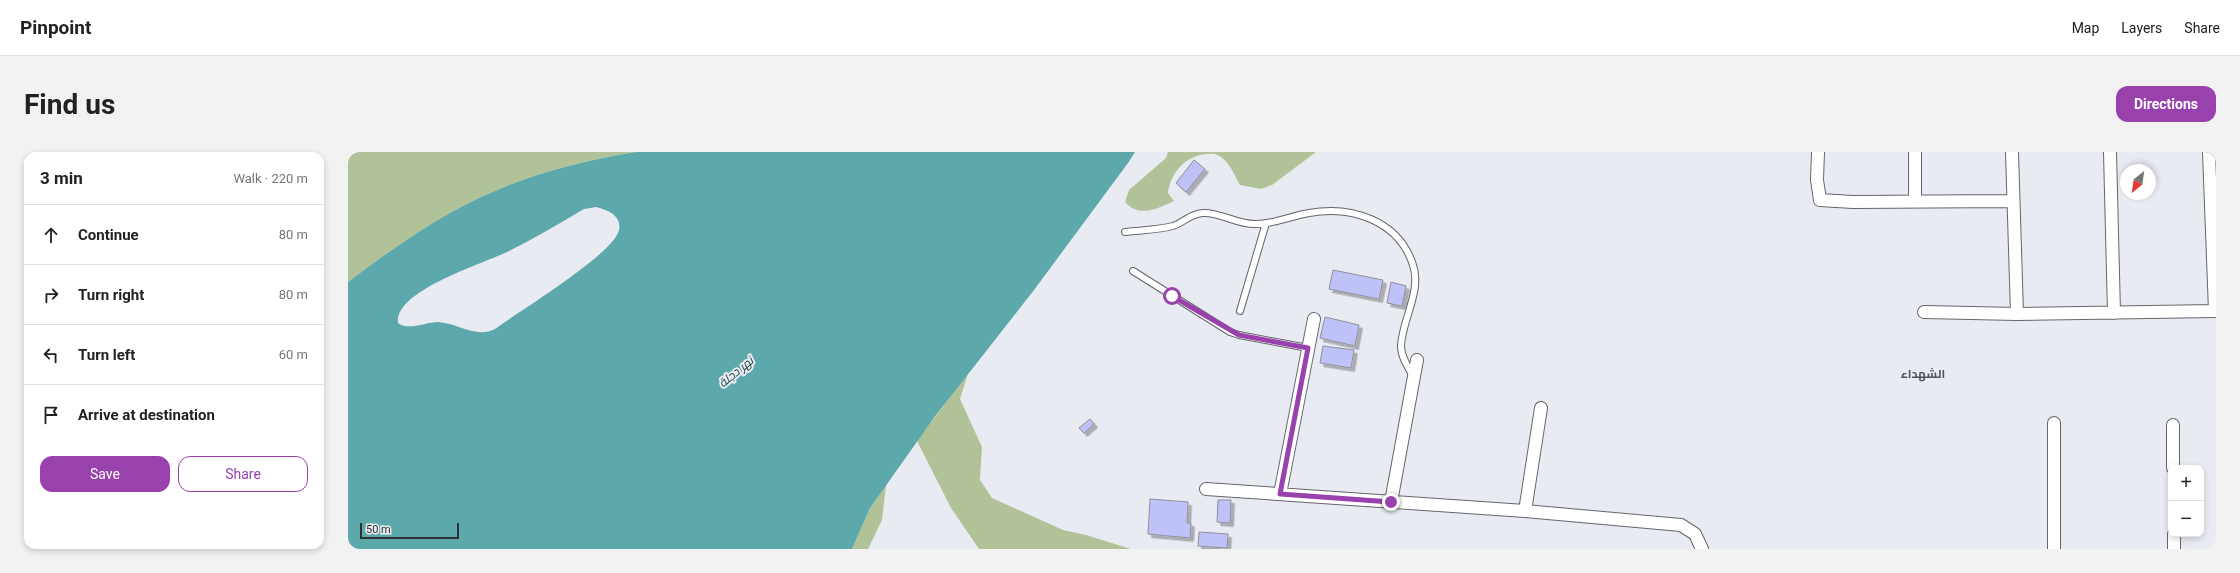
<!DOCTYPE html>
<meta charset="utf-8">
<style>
:root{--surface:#fff;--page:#f2f2f2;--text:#222;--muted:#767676;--line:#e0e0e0;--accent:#9942ae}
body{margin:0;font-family:Roboto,Cairo,sans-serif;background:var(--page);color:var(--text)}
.controls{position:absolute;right:12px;bottom:12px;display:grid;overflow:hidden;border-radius:8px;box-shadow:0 2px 6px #0003}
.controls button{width:36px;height:36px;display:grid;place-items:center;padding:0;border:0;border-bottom:1px solid var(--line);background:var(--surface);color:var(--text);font:20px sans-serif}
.compass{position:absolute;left:1772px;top:12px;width:36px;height:36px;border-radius:50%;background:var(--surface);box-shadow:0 2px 6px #0003;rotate:209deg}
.scale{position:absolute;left:12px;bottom:10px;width:99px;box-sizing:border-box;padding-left:4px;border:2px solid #2f3033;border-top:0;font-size:11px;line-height:14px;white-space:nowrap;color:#2f3033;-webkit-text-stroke:3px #e9ebf2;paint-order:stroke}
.stop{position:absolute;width:12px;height:12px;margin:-9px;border:3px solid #9942ae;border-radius:50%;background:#fff}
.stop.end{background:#9942ae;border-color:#fff;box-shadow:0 1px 4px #0008}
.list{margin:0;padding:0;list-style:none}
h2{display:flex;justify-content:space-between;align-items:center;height:52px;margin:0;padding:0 16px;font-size:17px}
h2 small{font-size:13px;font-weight:400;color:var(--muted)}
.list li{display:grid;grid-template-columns:26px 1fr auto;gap:12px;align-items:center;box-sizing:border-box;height:60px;padding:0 16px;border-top:1px solid var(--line)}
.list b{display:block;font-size:15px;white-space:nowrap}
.list em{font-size:13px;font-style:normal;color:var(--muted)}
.actions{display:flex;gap:8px;padding:12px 16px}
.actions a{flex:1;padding:9px 0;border:1px solid var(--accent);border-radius:12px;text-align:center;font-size:14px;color:var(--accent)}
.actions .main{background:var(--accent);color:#fff}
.icon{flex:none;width:22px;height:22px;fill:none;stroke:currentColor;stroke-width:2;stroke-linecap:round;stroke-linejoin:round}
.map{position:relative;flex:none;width:1868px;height:397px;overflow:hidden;border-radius:12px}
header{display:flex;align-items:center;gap:24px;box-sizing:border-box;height:56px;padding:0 20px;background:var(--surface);border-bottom:1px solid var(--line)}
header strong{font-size:19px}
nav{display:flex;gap:22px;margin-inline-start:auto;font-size:14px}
.intro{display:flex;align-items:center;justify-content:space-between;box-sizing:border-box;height:96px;padding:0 24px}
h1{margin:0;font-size:28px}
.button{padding:10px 18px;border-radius:12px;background:var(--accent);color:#fff;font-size:14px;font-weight:700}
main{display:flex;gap:24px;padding:0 24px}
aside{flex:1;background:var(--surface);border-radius:12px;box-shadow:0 2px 6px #0003}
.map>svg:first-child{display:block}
.green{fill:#b1c298}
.water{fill:#5ca8aa;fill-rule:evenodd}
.building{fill:#bec2f9;stroke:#8f9096;filter:url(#shadow)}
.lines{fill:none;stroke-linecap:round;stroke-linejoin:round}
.service-casing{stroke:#64666c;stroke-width:8}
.minor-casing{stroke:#64666c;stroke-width:14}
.service{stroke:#fff;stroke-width:6}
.minor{stroke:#fff;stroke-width:12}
.route{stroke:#9942ae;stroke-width:5}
.labels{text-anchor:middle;stroke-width:4;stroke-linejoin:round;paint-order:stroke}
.water-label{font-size:12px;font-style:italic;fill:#133939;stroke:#e9ebf2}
.neighbourhood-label{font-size:12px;font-weight:bold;fill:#515359;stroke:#e9ebf2}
</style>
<header>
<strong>Pinpoint</strong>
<nav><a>Map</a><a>Layers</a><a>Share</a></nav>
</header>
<div class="intro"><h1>Find us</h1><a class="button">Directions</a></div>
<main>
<aside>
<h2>3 min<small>Walk · 220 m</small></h2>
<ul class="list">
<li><svg class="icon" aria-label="ahead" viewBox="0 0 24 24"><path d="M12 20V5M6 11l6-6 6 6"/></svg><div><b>Continue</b></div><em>80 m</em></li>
<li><svg class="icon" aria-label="right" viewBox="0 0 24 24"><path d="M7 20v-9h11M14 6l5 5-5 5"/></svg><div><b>Turn right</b></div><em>80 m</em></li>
<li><svg class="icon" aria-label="left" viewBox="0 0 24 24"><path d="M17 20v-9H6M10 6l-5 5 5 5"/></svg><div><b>Turn left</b></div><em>60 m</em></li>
<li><svg class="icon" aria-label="arrive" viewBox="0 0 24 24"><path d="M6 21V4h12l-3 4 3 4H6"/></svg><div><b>Arrive at destination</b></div></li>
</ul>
<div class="actions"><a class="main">Save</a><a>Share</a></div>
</aside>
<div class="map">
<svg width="1868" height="397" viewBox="0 0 1868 397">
<defs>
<filter id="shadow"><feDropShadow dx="3.5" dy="3.5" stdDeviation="0" flood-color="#0004"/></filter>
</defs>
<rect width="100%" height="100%" fill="#e9ebf2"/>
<path class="green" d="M0,0H288C231,9 176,24 125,49C80,71 40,100 0,130Z
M820,0H968L924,33L913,37L892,33C886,22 880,6 867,2C841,0 823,18 820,41L826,49C809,57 791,66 777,50L781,38L818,6Z
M620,221L612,247L634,295L632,328L644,346L715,378L738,383L783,397H631L603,356L569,289Z
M538,333L534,368L520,397H504L522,356Z"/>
<path class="water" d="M288,0H787L780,11L686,138L588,263L522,356L504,397H0V130C40,100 80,71 125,49C176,24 231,9 288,0ZM248,55C259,58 274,63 271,78C267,101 170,160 147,177C128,187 110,171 90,170C79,170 59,179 50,171C46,138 138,111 161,99C187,86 212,71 236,57Z"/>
<path class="building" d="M846,8L857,17L838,40L828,31Z
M985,118L1035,128L1031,147L981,137Z
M1043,130L1058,134L1054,154L1039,151Z
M977,165L1011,173L1007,194L972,186Z
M975,194L1006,198L1003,216L972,211Z
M742,267L746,272L736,281L731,276Z
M802,347L840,350L839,371H843L842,386L800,382Z
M870,348H883L882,371L869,370Z
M851,380L880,382L879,396L850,394Z"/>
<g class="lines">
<defs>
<path id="service" d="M777,80C792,78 810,78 825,74C835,71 843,61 855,61C873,60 889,73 908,72C927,72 943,64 961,61C1004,53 1051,69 1065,113C1074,139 1054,168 1053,194C1053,205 1060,215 1065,224
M785,119L882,180L891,183L960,196
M892,159L918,71"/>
<path id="minor" d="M1470,0L1469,28L1472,48L1505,50L1664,49
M1567,0V49
M1664,0L1669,162
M1762,0L1766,161
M1861,0L1867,159
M1576,160L1669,162L1868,159
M1706,271V397
M1825,273V316
M858,337L1177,359L1333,373L1347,382L1354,397
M932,342L966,167
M1043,350L1069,208
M1177,359L1193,256
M1826,382V397"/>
</defs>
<use href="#service" class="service-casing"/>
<use href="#minor" class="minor-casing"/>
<use href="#service" class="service"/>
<use href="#minor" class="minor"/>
</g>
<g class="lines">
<path class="route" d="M824,144L891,183L960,196L932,342L1043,350"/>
</g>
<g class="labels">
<g class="water-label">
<text transform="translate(388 220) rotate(-39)" y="4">نهر دجلة</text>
</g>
<g class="neighbourhood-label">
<text x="1575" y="226">الشهداء</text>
</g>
</g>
</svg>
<div class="controls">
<button>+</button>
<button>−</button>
</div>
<svg class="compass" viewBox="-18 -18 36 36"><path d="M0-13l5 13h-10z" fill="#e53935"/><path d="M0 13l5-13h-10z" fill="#767676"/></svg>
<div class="scale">50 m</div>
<div class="stop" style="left:824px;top:144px"></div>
<div class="stop end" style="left:1043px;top:350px"></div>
</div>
</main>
